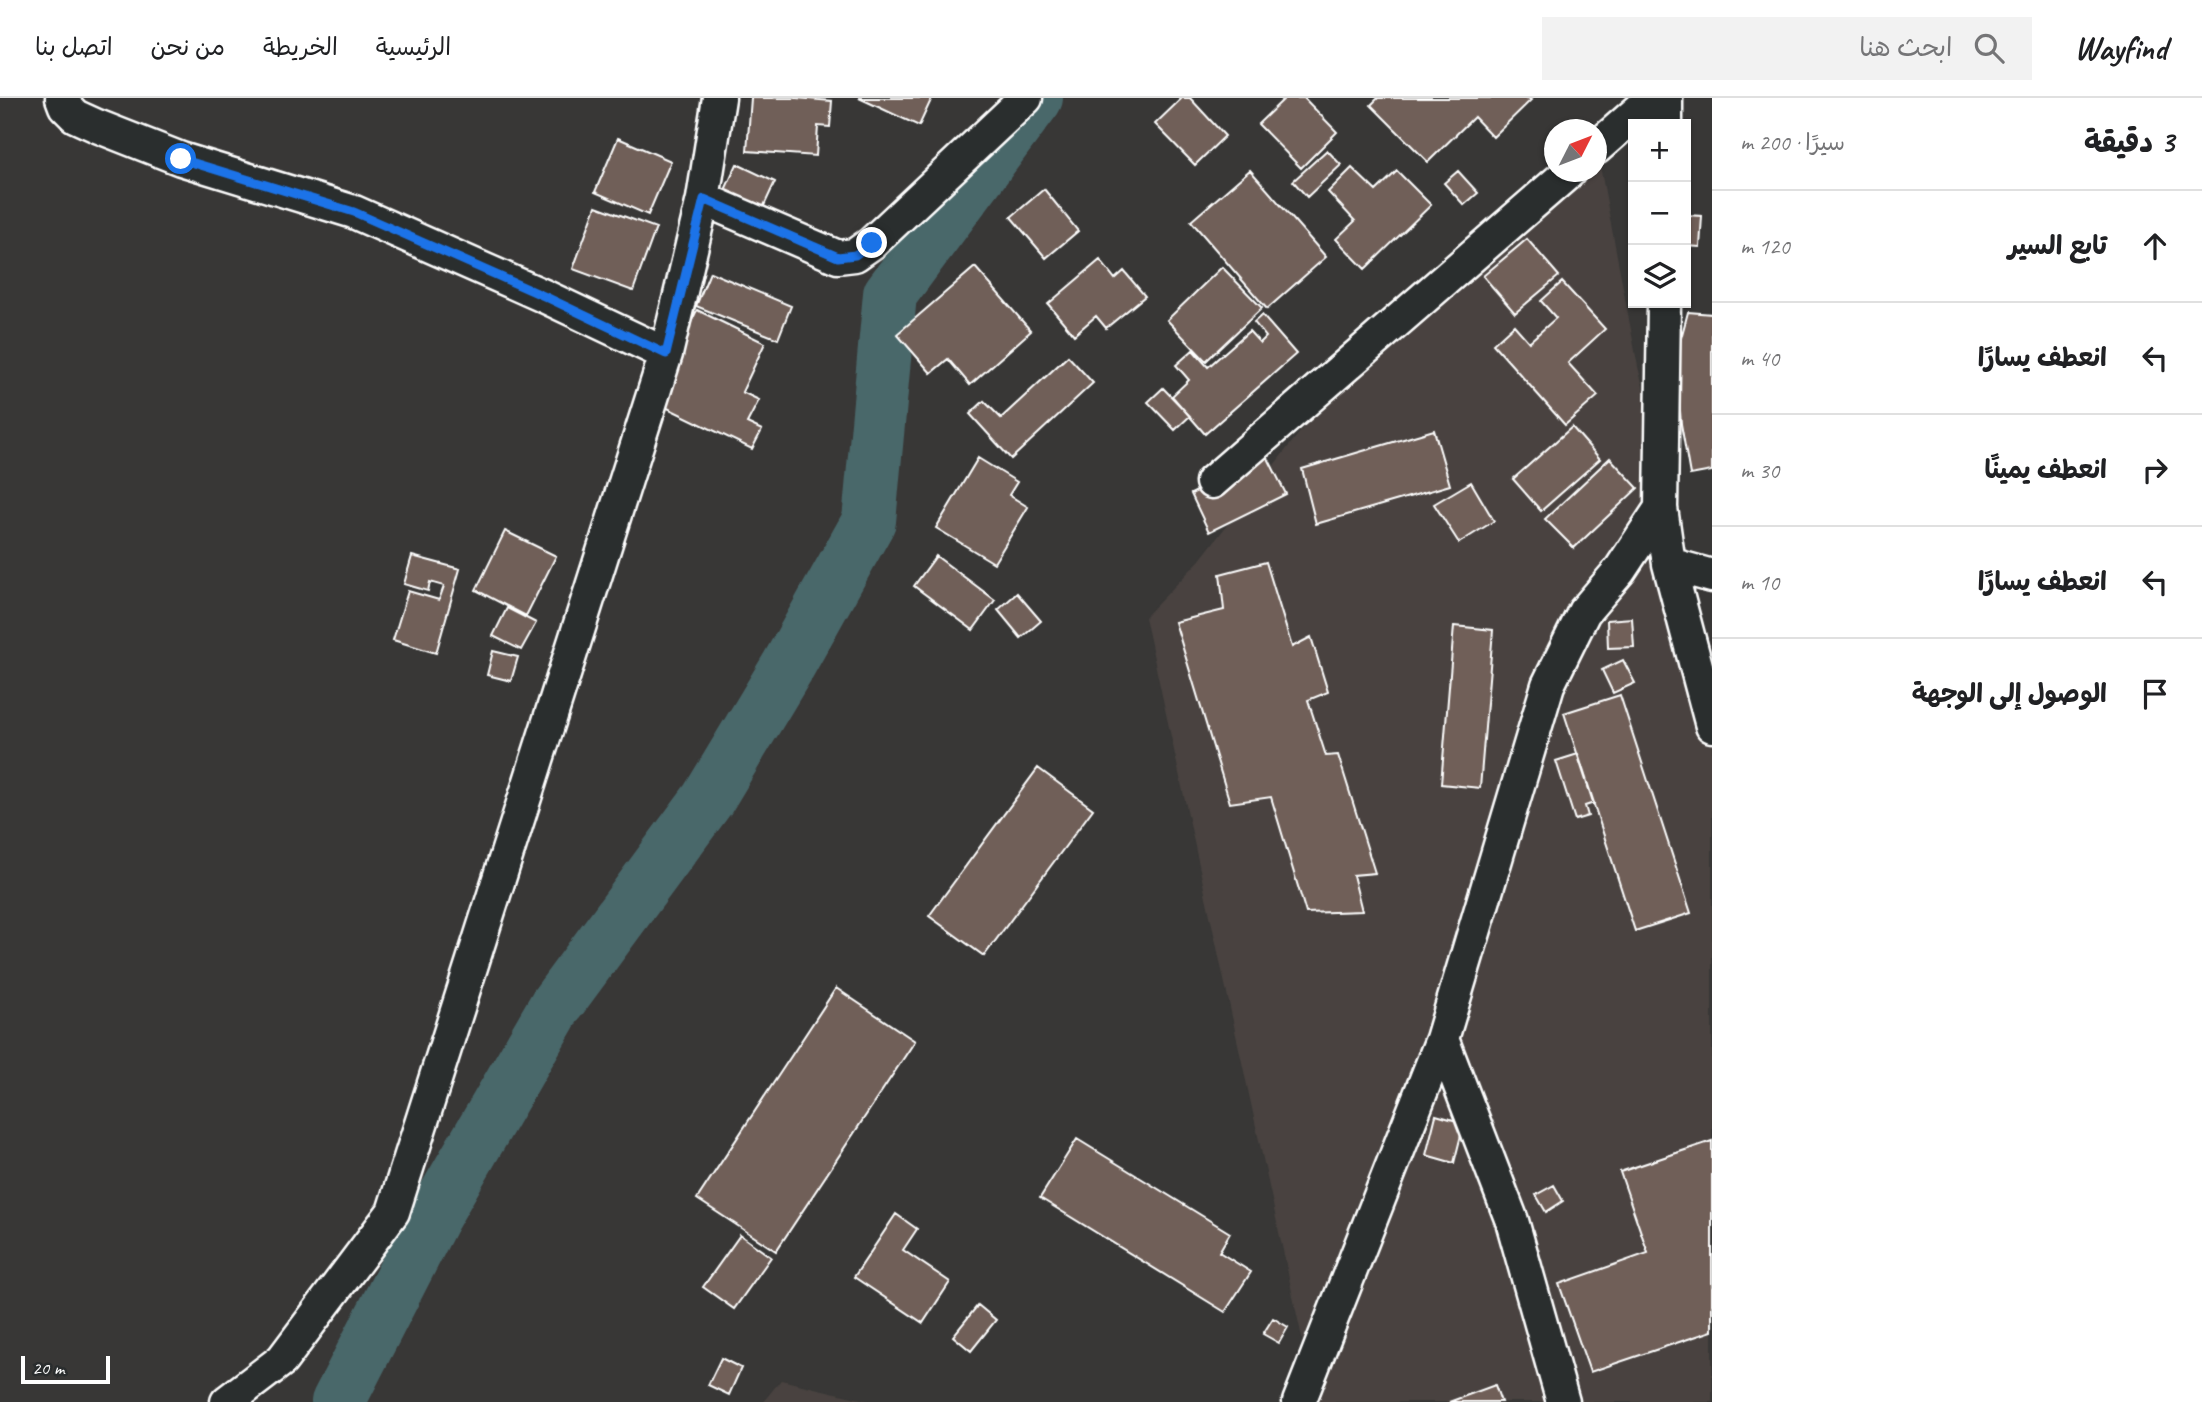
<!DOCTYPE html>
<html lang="ar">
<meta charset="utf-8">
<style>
:root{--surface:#fff;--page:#f2f2f2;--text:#202124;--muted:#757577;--line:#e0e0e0}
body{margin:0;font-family:Caveat,"Playpen Sans Arabic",sans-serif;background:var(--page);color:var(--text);direction:rtl}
.controls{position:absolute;right:21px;top:21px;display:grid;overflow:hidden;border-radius:0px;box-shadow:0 2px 5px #0004}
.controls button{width:63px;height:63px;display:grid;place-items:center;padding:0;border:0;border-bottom:2px solid var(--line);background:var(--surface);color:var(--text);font:35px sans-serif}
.compass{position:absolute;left:1544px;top:21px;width:63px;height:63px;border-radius:50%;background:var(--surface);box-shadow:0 2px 5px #0004;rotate:48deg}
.scale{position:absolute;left:21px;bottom:18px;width:89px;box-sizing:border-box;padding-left:7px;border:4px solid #fff;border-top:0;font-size:19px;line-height:24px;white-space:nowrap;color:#fff;-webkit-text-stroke:5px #2a2d2e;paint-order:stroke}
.stop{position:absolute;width:21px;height:21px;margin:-16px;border:5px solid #1a73e8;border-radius:50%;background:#fff}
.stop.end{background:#1a73e8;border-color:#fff;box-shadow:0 2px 7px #0008}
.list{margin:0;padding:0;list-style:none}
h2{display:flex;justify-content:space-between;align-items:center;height:91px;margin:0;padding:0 28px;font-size:30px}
h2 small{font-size:23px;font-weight:400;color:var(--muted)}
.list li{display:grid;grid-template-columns:46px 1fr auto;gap:21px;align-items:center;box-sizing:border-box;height:112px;padding:0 28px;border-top:2px solid var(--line)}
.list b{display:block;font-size:26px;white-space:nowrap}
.list em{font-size:23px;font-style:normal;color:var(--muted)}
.icon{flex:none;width:38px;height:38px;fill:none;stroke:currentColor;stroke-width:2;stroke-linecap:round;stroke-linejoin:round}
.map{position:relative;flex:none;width:1712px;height:1304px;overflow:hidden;direction:ltr}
header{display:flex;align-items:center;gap:42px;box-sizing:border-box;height:98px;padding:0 35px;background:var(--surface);border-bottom:2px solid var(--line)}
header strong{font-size:33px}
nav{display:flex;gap:38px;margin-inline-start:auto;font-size:24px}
.search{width:490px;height:63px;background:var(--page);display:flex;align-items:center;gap:18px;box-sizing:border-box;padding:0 24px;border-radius:0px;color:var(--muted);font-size:26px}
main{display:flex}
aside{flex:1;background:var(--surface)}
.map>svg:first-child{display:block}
.built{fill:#494340}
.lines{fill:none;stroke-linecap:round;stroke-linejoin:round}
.river{stroke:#49676a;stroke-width:54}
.building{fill:#705f58;stroke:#fff;stroke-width:2}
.minor-casing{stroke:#fff;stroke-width:37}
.minor{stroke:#2a2d2e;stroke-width:32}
.route{stroke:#1a73e8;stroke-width:9}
</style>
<header>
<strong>Wayfind</strong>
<div class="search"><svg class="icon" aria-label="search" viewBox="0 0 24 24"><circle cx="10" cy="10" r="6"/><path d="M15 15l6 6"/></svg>ابحث هنا</div>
<nav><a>الرئيسية</a><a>الخريطة</a><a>من نحن</a><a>اتصل بنا</a></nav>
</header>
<main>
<aside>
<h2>3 دقيقة<small>سيرًا · 200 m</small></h2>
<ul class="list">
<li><svg class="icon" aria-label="ahead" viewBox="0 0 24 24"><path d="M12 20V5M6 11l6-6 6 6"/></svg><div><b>تابع السير</b></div><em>120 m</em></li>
<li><svg class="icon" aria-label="left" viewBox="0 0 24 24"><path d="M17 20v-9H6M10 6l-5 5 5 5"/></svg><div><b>انعطف يسارًا</b></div><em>40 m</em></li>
<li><svg class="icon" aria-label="right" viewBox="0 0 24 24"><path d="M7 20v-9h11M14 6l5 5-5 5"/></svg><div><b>انعطف يمينًا</b></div><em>30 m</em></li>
<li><svg class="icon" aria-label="left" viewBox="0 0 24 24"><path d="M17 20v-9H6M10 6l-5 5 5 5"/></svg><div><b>انعطف يسارًا</b></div><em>10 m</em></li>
<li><svg class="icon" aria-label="arrive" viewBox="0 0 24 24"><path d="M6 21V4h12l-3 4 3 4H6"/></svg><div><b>الوصول إلى الوجهة</b></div></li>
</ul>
</aside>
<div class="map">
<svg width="1712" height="1304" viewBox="0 0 1712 1304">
<rect width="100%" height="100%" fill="#383736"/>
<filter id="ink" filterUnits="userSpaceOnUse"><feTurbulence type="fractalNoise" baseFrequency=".0143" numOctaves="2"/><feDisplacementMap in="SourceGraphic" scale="14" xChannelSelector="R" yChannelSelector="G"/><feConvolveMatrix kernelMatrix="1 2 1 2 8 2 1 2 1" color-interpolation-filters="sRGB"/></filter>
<g filter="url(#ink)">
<path class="built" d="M1597,52L1638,269L1712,560V1304H1316L1145,519L1199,463L1372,242L1569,74H1596Z
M781,1282L873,1304H763Z"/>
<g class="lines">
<path class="river" d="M338,1304L432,1121L556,907L708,701L788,568L869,423L890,196L1036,0"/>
</g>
<path class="building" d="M751,0H796L832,3L830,29L818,28L816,58L747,53Z
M859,0H932L919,28Z
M1182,0H1190L1225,38L1195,67L1155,26Z
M1285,0H1304L1337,34L1301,70L1258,26Z
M1378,0H1528L1531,2L1493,39L1474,19L1428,64L1371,7Z
M618,40L671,63L648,117L595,94Z
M1327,52L1341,67L1307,99L1293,83Z
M737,66L775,84L763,110L725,92Z
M1352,70L1376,93L1397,73L1431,107L1365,171L1336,141L1355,123L1328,94Z
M1250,72L1326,159L1267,211L1191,123Z
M1458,73L1478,95L1464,107L1444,85Z
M1044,91L1078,133L1046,160L1011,119Z
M596,108L656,130L633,193L573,171Z
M1686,117L1702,118L1700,149L1686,148Z
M1527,141L1559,178L1515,215L1483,178Z
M1100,162L1115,181L1124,173L1145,198L1106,230L1096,218L1074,237L1048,206Z
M975,169L1031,233L970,287L948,261L931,275L897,236Z
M1222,169L1262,210L1206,263L1167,222Z
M710,174L791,208L778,241L696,208Z
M1562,184L1605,231L1568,265L1598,298L1565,327L1493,246L1514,227L1529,244L1556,220L1541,203Z
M697,212L765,245L742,294L759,302L747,325L762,332L752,351L657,305L671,266Z
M1688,214L1712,216V373L1690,377L1681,326L1676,259Z
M1262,217L1296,256L1205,336L1172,298L1189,282L1176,267L1193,252L1208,269L1249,233L1260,245L1266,239L1254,224Z
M1068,258L1093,285L1011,361L970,316L984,303L1001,320Z
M1163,290L1190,318L1175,332L1148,304Z
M1572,329L1600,361L1541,413L1513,381Z
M1434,332L1450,387L1316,426L1302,371Z
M1267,358L1286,396L1209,434L1191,396Z
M978,360L1017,384L1009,397L1028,409L994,465L936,430Z
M1610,360L1638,390L1574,450L1545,421Z
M1471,384L1494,423L1459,445L1434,406Z
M505,433L556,458L526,518L476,492Z
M412,458L460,471L436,555L393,542L408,493L439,502L444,488L430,484L428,493L404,486Z
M936,458L995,502L973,532L914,488Z
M1266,464L1292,549L1311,539L1328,594L1308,602L1326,658L1338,657L1375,775L1353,777L1362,813L1306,815L1271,699L1230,705L1175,524L1224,512L1220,476Z
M1017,495L1041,523L1021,540L998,512Z
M507,510L536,525L521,552L493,538Z
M1632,520L1634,549L1608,550L1607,522Z
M1454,528L1493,532L1480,690L1441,686Z
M493,553L518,559L511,583L487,577Z
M1623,562L1635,585L1613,595L1602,572Z
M1620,597L1691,815L1635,833L1564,615Z
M1578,656L1594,705L1585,708L1588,718L1575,722L1556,663Z
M1038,670L1093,711L984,858L929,818Z
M836,890L915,943L776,1153L697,1101Z
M1436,1017L1464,1025L1454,1065L1426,1057Z
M1077,1041L1230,1135L1219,1154L1251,1174L1225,1214L1040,1100Z
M1712,1043V1233L1590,1274L1559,1186L1648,1155L1620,1074Z
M1554,1087L1563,1103L1546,1114L1536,1097Z
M896,1116L917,1131L903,1152L950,1184L923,1225L854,1179Z
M740,1137L771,1159L734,1211L703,1189Z
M978,1207L996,1222L971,1253L953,1238Z
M1273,1220L1288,1229L1279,1245L1263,1236Z
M721,1260L741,1270L729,1297L708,1287Z
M1495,1287L1501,1304H1449Z"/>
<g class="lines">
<defs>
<path id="minor" d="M62,0L65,8L75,18L97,28L181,61L354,114L546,199L666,256
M1666,26V0
M1596,50L1653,0
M703,101L838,159L855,157L872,145L1026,0
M1664,205L1661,410L1669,466L1712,628
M1212,384L1569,74
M1669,466L1712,478
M1442,941L1512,1123L1563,1304
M227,1304L282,1262L393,1114L666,256L703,101L719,0
M1299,1304L1442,941L1548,587L1584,514L1620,472L1661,410"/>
</defs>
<use href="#minor" class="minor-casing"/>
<use href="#minor" class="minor"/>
</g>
</g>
<g class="lines" filter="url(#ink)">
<path class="route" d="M181,61L354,114L546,199L666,256L704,101L838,159L855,157L872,145"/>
</g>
</svg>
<div class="controls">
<button>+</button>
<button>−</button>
<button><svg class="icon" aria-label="layers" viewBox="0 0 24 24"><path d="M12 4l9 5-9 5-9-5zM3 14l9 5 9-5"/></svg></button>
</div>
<svg class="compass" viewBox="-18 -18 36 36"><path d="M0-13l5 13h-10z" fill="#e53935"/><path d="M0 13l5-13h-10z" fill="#757577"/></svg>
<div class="scale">20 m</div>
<div class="stop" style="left:181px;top:61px"></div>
<div class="stop end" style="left:872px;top:145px"></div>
</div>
</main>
